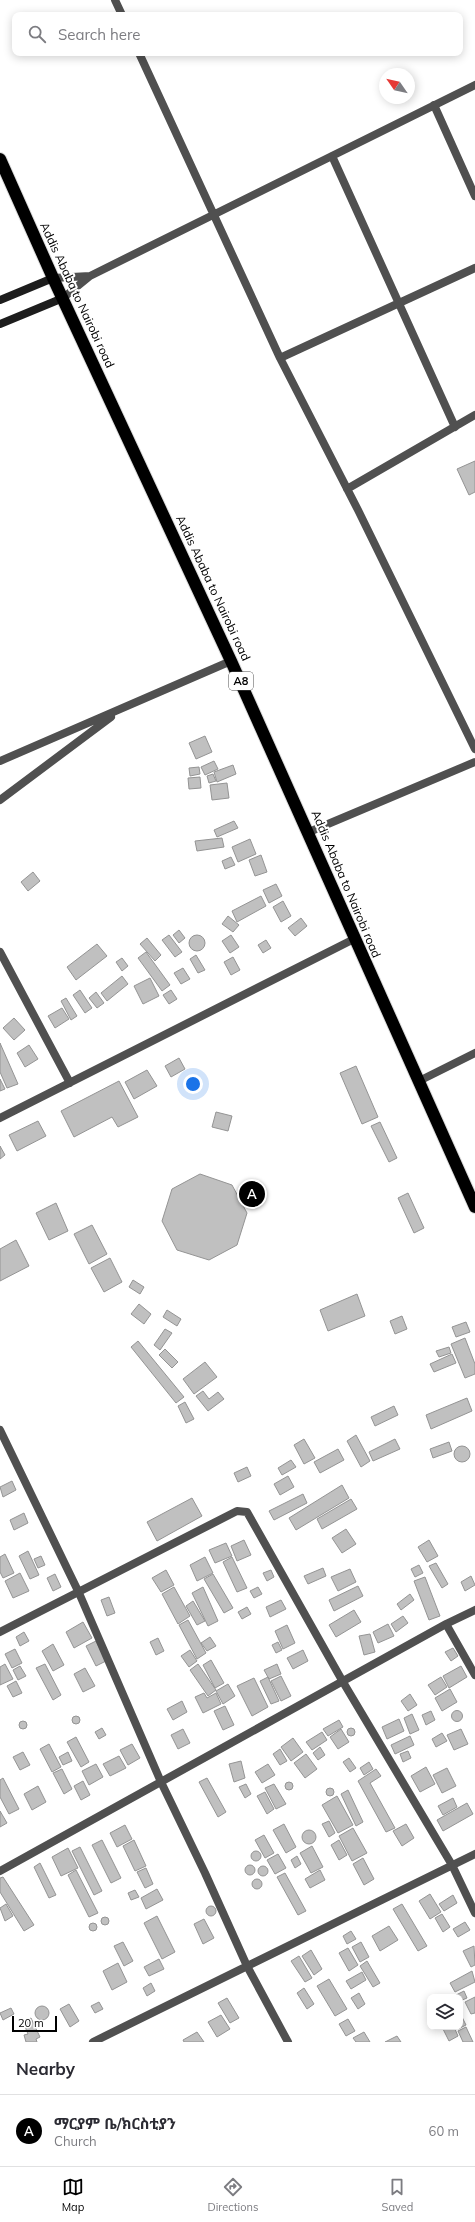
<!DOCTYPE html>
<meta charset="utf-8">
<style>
:root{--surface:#fff;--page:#f7f7f7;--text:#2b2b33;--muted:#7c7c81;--line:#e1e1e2;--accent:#000}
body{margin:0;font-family:Mulish,"Noto Sans Ethiopic",sans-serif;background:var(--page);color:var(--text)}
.controls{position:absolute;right:12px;bottom:12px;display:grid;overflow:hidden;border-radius:8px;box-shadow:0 2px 10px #0003}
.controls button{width:36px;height:36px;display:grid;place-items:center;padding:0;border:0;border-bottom:1px solid var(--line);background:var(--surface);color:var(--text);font:20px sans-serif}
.compass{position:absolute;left:379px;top:68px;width:36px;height:36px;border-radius:50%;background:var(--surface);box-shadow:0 2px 10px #0003;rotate:304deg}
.scale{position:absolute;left:12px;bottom:10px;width:45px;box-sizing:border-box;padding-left:4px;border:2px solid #000;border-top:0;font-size:11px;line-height:14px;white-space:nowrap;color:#000;-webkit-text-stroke:3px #fff;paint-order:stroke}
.you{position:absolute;left:193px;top:1084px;width:14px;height:14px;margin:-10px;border:3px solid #fff;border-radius:50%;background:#1a73e8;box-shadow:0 0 0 6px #1a73e833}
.badge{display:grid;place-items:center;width:26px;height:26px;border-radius:50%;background:var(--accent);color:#fff;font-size:13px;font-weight:700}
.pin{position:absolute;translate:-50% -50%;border:2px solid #fff;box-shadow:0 1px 4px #0006}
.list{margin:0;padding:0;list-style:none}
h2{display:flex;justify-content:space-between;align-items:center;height:52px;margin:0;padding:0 16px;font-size:17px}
h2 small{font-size:13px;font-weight:400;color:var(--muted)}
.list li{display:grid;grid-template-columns:26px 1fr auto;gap:12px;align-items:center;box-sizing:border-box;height:72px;padding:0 16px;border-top:1px solid var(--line)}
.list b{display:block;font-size:15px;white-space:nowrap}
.list p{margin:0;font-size:13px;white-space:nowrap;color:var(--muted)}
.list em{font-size:13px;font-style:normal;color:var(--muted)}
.icon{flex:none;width:22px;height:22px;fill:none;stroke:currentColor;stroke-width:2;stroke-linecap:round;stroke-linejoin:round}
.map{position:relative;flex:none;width:475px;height:2042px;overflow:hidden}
.search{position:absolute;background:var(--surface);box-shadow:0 2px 10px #0003;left:12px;right:12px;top:12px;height:44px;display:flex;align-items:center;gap:10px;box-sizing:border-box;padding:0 14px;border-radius:8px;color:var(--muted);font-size:15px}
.sheet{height:124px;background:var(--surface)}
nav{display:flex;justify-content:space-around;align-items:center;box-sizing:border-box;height:56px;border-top:1px solid var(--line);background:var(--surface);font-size:11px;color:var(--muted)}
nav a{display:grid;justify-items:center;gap:2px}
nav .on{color:var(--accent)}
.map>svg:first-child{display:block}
.building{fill:#c0c0c0;stroke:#949494}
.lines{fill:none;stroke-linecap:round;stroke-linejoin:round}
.highway-casing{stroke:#dbdbdb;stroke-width:14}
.street{stroke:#505050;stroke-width:8}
.secondary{stroke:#1d1d1d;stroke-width:8}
.highway{stroke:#000;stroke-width:12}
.labels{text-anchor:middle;stroke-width:4;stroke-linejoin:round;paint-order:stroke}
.shield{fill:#fff;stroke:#4c4c4c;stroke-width:1}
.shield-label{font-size:11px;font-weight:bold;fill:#000}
.street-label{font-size:12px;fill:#000;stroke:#fff}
</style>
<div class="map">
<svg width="475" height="2042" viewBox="0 0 475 2042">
<rect width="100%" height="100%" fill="#fff"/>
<path class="building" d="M475,461V492L469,495L457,469Z
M205,736L212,752L196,759L189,743Z
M214,761L218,769L205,775L201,767Z
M233,765L236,774L217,782L214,772Z
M199,767L200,774L190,776L189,768Z
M213,774L216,781L209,783L207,776Z
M200,777L201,788L189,789L188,778Z
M227,783L229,798L212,800L210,785Z
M234,821L238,828L217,837L214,830Z
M222,838L224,847L197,851L195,841Z
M250,839L256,854L238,862L232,847Z
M261,855L267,872L255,876L249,860Z
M231,857L235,865L225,869L222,861Z
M33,872L40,881L28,891L21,882Z
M276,884L282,896L269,903L263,890Z
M261,896L266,906L237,922L232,911Z
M283,901L291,916L281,922L273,907Z
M228,916L239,925L233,932L222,924Z
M301,918L307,926L295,936L288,928Z
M179,930L185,938L179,943L173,935Z
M169,935L182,952L175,957L162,940Z
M231,935L239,947L230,953L222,941Z
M189 943a8 8 0 1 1 16 0a8 8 0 1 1-16 0Z
M147,938L161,955L155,961L140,944Z
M266,940L271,948L263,953L258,945Z
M97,944L107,956L76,980L67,967Z
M146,952L170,985L162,991L138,958Z
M196,955L205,970L198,973L190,959Z
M233,957L240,970L231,975L224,962Z
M122,958L128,966L122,971L116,962Z
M183,968L190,979L181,984L174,973Z
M122,976L128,984L107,1001L101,993Z
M150,978L159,996L143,1004L134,986Z
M80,990L92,1008L85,1013L73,995Z
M171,990L177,999L169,1004L163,995Z
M96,992L104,1003L97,1008L89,998Z
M66,998L77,1016L71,1020L61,1001Z
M62,1008L69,1019L55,1028L48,1016Z
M14,1018L25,1030L14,1040L3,1028Z
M0,1043L18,1084L7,1088L0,1072Z
M29,1045L38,1059L25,1067L17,1053Z
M179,1058L185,1069L171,1077L165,1066Z
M356,1066L378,1117L362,1124L340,1073Z
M147,1070L157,1086L134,1099L125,1082Z
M0,1079L5,1089L0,1091Z
M119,1081L138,1117L118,1127L112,1117L74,1137L61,1111Z
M216,1112L232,1116L228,1131L212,1127Z
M38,1121L46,1136L17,1151L9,1135Z
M380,1122L397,1158L389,1162L371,1126Z
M0,1146L5,1155L0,1159Z
M200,1174L232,1185L247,1213L237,1245L209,1260L177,1250L162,1221L172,1189Z
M408,1193L424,1228L414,1233L398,1198Z
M56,1203L68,1231L49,1240L36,1213Z
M92,1225L107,1254L89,1264L74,1234Z
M16,1240L29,1266L0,1281V1249Z
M110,1258L122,1282L104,1292L91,1268Z
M133,1280L144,1287L140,1294L129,1287Z
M357,1294L365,1316L328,1331L320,1310Z
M139,1304L151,1314L144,1324L131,1314Z
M167,1310L181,1319L177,1326L163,1317Z
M402,1316L407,1329L395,1334L390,1321Z
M466,1322L470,1332L456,1337L452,1327Z
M165,1329L172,1333L160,1350L154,1345Z
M465,1338L475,1364V1374L465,1378L451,1344Z
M138,1341L184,1397L176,1403L131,1347Z
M449,1347L451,1353L439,1357L436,1351Z
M165,1349L178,1362L172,1368L159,1355Z
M452,1354L456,1363L434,1372L430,1364Z
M205,1362L217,1377L194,1394L183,1379Z
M203,1391L209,1399L218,1392L224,1399L208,1411L196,1396Z
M467,1398L472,1411L431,1429L426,1415Z
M185,1402L194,1419L186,1423L178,1406Z
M394,1406L398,1415L375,1426L371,1417Z
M356,1435L370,1461L361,1467L347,1441Z
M304,1439L315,1458L304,1464L294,1445Z
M395,1439L400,1449L373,1461L369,1452Z
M449,1442L452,1451L433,1458L430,1449Z
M454 1454a8 8 0 1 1 16 0a8 8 0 1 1-16 0Z
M338,1449L344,1460L320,1473L314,1462Z
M291,1460L296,1467L282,1475L278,1468Z
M247,1467L251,1476L238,1482L234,1473Z
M288,1476L294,1487L280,1495L274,1484Z
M12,1481L16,1490L3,1497L0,1487Z
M342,1485L349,1498L296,1530L289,1518Z
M303,1494L307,1503L274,1520L269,1511Z
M192,1498L202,1516L157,1541L147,1522Z
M351,1499L357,1509L322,1529L317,1519Z
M24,1513L28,1523L14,1530L10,1520Z
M346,1529L356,1544L342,1553L332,1538Z
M244,1540L251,1555L237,1561L231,1546Z
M429,1540L438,1556L427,1562L418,1547Z
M226,1543L232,1556L215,1563L209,1550Z
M28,1551L39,1575L30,1579L19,1556Z
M5,1554L14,1573L3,1578L0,1572V1557Z
M41,1556L45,1565L38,1568L34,1559Z
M205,1557L213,1573L197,1581L190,1565Z
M232,1557L247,1588L237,1592L223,1562Z
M436,1563L448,1584L442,1588L429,1566Z
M419,1565L423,1573L415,1577L411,1569Z
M323,1568L326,1576L308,1584L304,1576Z
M350,1569L356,1582L338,1591L331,1577Z
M166,1570L174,1585L161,1592L152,1578Z
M271,1570L274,1577L267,1581L263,1573Z
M20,1573L29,1591L13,1598L5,1581Z
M55,1574L61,1587L53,1591L47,1578Z
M213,1574L233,1608L224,1613L204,1579Z
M471,1576L475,1585L465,1591L461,1582Z
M425,1577L440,1616L429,1620L414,1581Z
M358,1586L363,1596L334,1611L329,1600Z
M174,1587L190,1616L178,1624L162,1594Z
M203,1587L218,1621L208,1626L192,1593Z
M258,1587L262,1594L254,1598L250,1591Z
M410,1594L414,1600L401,1610L397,1604Z
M109,1597L115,1613L107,1616L101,1600Z
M281,1600L286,1609L270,1617L266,1607Z
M193,1601L205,1621L197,1625L186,1606Z
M247,1607L251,1614L242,1619L238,1612Z
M354,1610L361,1622L336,1637L329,1625Z
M403,1616L408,1623L396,1632L391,1624Z
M188,1620L206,1653L197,1659L179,1625Z
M83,1622L92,1638L74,1648L66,1632Z
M388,1624L394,1636L378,1643L373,1632Z
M287,1625L295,1643L283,1649L275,1631Z
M24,1632L29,1641L20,1646L16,1637Z
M370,1634L375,1652L364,1655L359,1636Z
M210,1637L216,1646L207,1651L201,1643Z
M158,1638L164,1651L156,1655L150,1642Z
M96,1641L106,1661L96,1666L86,1646Z
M278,1642L282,1650L276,1653L272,1645Z
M53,1644L64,1665L53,1671L42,1651Z
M453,1648L458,1656L451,1661L445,1652Z
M15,1649L22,1663L12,1668L5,1654Z
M190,1650L197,1661L189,1667L181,1656Z
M303,1650L308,1661L293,1669L287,1658Z
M211,1660L224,1683L215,1688L203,1665Z
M5,1664L13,1679L0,1685V1667Z
M45,1664L61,1695L53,1700L36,1668Z
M198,1664L216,1690L208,1696L190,1670Z
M277,1664L281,1674L269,1679L264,1670Z
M20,1666L26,1676L18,1680L13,1670Z
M461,1666L467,1677L449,1688L443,1676Z
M85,1668L95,1686L83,1692L74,1674Z
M281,1676L291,1696L281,1701L271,1681Z
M268,1677L279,1701L271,1704L260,1681Z
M441,1677L447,1687L435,1695L428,1685Z
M254,1678L268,1707L252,1716L237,1686Z
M16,1681L22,1693L13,1697L7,1686Z
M228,1684L235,1696L223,1704L216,1691Z
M450,1689L457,1702L442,1711L435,1698Z
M204,1693L207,1698L216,1693L221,1704L203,1713L195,1697Z
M410,1694L417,1705L408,1711L401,1701Z
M182,1701L187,1712L173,1720L167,1709Z
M225,1706L234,1725L223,1730L214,1711Z
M451.5 1716a5.5 5.5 0 1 1 11 0a5.5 5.5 0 1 1-11 0Z
M431,1711L435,1720L426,1725L422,1715Z
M412,1714L419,1730L410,1734L404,1718Z
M72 1720a4 4 0 1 1 8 0a4 4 0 1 1-8 0Z
M399,1719L404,1731L387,1739L382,1727Z
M339,1720L343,1727L328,1736L323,1729Z
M19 1725a4 4 0 1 1 8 0a4 4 0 1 1-8 0Z
M102,1728L106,1735L99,1739L95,1732Z
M347 1732a4 4 0 1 1 8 0a4 4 0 1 1-8 0Z
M183,1729L190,1743L178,1749L171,1735Z
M341,1729L349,1742L338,1749L330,1737Z
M461,1729L468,1744L454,1750L447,1735Z
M322,1732L327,1740L312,1750L306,1742Z
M442,1733L447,1741L436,1747L432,1739Z
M410,1736L414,1745L395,1754L391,1745Z
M76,1737L89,1762L81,1767L67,1742Z
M293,1738L303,1752L291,1761L281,1747Z
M49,1744L61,1767L52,1772L40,1749Z
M132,1744L140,1758L128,1765L120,1750Z
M320,1747L325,1755L318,1760L313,1753Z
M280,1749L287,1761L280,1765L273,1754Z
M408,1751L411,1758L403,1762L400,1754Z
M23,1752L30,1765L20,1770L13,1757Z
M68,1752L72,1761L63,1765L59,1757Z
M306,1754L317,1769L305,1778L294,1763Z
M119,1756L126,1768L110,1776L103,1764Z
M349,1758L356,1768L350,1772L343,1762Z
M241,1761L245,1778L234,1782L229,1764Z
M369,1762L373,1769L364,1775L360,1768Z
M96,1764L103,1777L89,1785L82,1771Z
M268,1764L275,1775L262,1783L255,1772Z
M426,1767L435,1784L420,1792L411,1776Z
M447,1768L456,1786L442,1793L433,1775Z
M62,1769L72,1789L64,1794L53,1773Z
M376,1769L381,1776L370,1783L395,1828L386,1832L358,1781Z
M3,1778L19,1809L9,1814L0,1797V1780Z
M207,1778L226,1812L218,1817L199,1782Z
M83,1781L90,1795L81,1800L74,1786Z
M285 1786a4 4 0 1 1 8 0a4 4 0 1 1-8 0Z
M246,1784L251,1794L245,1798L239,1787Z
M274,1784L286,1804L276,1809L265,1788Z
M38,1786L46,1802L32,1810L24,1794Z
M326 1792a4 4 0 1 1 8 0a4 4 0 1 1-8 0Z
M348,1790L363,1822L356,1826L341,1794Z
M265,1792L274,1809L267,1814L257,1796Z
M337,1796L353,1825L338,1833L322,1805Z
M453,1798L457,1807L443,1815L438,1806Z
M467,1803L473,1814L443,1831L437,1820Z
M0,1811L7,1823L0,1827Z
M329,1821L335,1833L329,1837L322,1824Z
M284,1824L296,1847L286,1853L273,1830Z
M406,1824L414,1838L402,1846L393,1831Z
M125,1825L132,1839L117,1847L110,1833Z
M353,1828L367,1853L352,1861L339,1836Z
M302 1837a7 7 0 1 1 14 0a7 7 0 1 1-14 0Z
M264,1835L274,1853L265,1858L255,1840Z
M102,1840L121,1878L111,1883L92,1845Z
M134,1840L146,1866L135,1871L123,1846Z
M339,1840L347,1855L339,1860L331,1845Z
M312,1846L323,1867L311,1873L300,1853Z
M80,1847L102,1891L94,1895L72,1851Z
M68,1848L78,1868L61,1876L52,1857Z
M251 1856a5 5 0 1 1 10 0a5 5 0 1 1-10 0Z
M278,1854L286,1868L275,1874L267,1860Z
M297,1856L301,1864L295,1868L291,1860Z
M363,1858L374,1879L364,1885L353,1864Z
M40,1863L56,1895L49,1898L34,1867Z
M245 1870a5 5 0 1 1 10 0a5 5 0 1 1-10 0Z
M258 1871a5 5 0 1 1 10 0a5 5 0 1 1-10 0Z
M146,1868L153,1884L145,1888L137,1872Z
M76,1870L98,1913L89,1917L68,1875Z
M320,1870L325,1880L310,1888L305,1879Z
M285,1873L306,1911L298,1915L277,1877Z
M3,1877L34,1925L24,1931L0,1892V1878Z
M252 1884a5 5 0 1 1 10 0a5 5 0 1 1-10 0Z
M157,1889L163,1900L146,1909L141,1898Z
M135,1890L139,1897L131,1900L128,1893Z
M430,1894L441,1912L430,1919L419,1901Z
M453,1895L457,1903L444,1911L439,1904Z
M6,1904L13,1916L5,1921L0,1908Z
M402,1904L427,1946L418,1951L393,1909Z
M206 1911a5 5 0 1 1 10 0a5 5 0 1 1-10 0Z
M442,1914L450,1927L443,1932L435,1918Z
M157,1916L175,1952L162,1959L144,1923Z
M101 1921a4 4 0 1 1 8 0a4 4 0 1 1-8 0Z
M204,1919L214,1938L203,1944L194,1924Z
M465,1922L470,1930L458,1937L453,1929Z
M89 1927a4 4 0 1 1 8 0a4 4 0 1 1-8 0Z
M389,1926L398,1940L380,1951L372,1936Z
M351,1931L356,1939L347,1944L343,1936Z
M123,1942L133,1961L124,1966L114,1946Z
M361,1942L369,1957L360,1962L352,1947Z
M474,1946L475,1965L471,1967L463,1951Z
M348,1948L358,1965L349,1971L339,1953Z
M311,1950L322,1969L314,1975L302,1956Z
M299,1956L312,1978L305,1982L291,1961Z
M159,1959L164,1969L149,1976L144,1967Z
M367,1961L380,1983L373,1987L360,1966Z
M118,1963L127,1982L112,1990L103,1971Z
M472,1971L475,1982L455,1992L450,1983Z
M362,1972L366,1980L351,1989L346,1981Z
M329,1979L347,2009L335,2016L317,1986Z
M151,1983L155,1991L147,1996L143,1988Z
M304,1988L314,2004L307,2009L297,1993Z
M464,1991L467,1998L460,2001V1997L456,1995Z
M359,1993L365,2004L358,2009L351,1998Z
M475,1997V2013L471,2014L465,2002Z
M227,1998L239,2018L230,2023L218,2003Z
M99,2002L103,2009L95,2013L91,2006Z
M69,2004L79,2021L70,2027L60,2009Z
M35 2013a7 7 0 1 1 14 0a7 7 0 1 1-14 0Z
M11,2008L14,2014L3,2020L0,2013Z
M460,2013L466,2025L458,2029L457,2027H460Z
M221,2015L230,2029L217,2037L208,2022Z
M31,2018L40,2037L36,2039L37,2042H26L24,2035L28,2034L23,2022Z
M348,2019L355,2031L346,2036L339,2024Z
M442,2027H454L458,2036L449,2041Z
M466,2027L473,2042H463L458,2031Z
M197,2032L204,2042H184L183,2040Z
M364,2032L370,2042H356L353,2038Z
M397,2036L401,2042H385Z"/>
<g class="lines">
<defs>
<path id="highway" d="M0,159L53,278L231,661L475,1207"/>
</defs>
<use href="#highway" class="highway-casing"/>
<path class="street" d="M115,0L122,15
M139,53L280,358L358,510L475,749
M434,105L475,196
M332,156L455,427
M90,276L475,85
M53,278L90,276L63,298
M280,358L475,268
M347,489L475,415
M0,761L231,661
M0,800L111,717
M309,832L475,762
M0,952L70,1083
M419,1081L475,1053
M0,1118L354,939
M0,1430L79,1593L161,1782L205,1873L247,1966L288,2042
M446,1624L475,1675
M0,1632L237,1511L247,1512L343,1682L452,1865L475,1913
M0,1871L446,1624L475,1610
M93,2042L475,1854"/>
<path class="secondary" d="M0,300L53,278
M0,324L63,298"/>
<use href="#highway" class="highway"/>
</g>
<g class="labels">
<rect class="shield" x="229" y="672" width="24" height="18" rx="3"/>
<g class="shield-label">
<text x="241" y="685">A8</text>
</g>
<g class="street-label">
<text transform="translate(77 295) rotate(65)" y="4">Addis Ababa to Nairobi road</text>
<text transform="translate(213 588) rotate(65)" y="4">Addis Ababa to Nairobi road</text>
<text transform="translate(346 884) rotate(67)" y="4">Addis Ababa to Nairobi road</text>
</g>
</g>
</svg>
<div class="controls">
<button><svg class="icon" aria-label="layers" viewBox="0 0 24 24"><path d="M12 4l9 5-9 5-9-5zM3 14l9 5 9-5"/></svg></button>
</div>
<svg class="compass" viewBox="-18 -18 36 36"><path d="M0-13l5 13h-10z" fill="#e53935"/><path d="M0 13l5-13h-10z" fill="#7c7c81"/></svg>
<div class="scale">20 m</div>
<div class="you"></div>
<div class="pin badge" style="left:252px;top:1194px">A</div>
<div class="search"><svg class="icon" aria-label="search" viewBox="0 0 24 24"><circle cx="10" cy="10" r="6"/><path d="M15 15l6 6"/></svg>Search here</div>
</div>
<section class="sheet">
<h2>Nearby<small></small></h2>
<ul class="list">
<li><span class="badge">A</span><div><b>ማርያም ቤ/ክርስቲያን</b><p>Church</p></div><em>60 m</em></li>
</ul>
</section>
<nav>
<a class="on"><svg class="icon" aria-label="map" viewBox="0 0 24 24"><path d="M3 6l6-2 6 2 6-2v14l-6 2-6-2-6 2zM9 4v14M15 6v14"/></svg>Map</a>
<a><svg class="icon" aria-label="directions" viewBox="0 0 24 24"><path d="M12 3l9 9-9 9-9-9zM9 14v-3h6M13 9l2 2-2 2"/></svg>Directions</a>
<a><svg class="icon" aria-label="saved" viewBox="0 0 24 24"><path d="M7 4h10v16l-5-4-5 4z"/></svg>Saved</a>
</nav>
